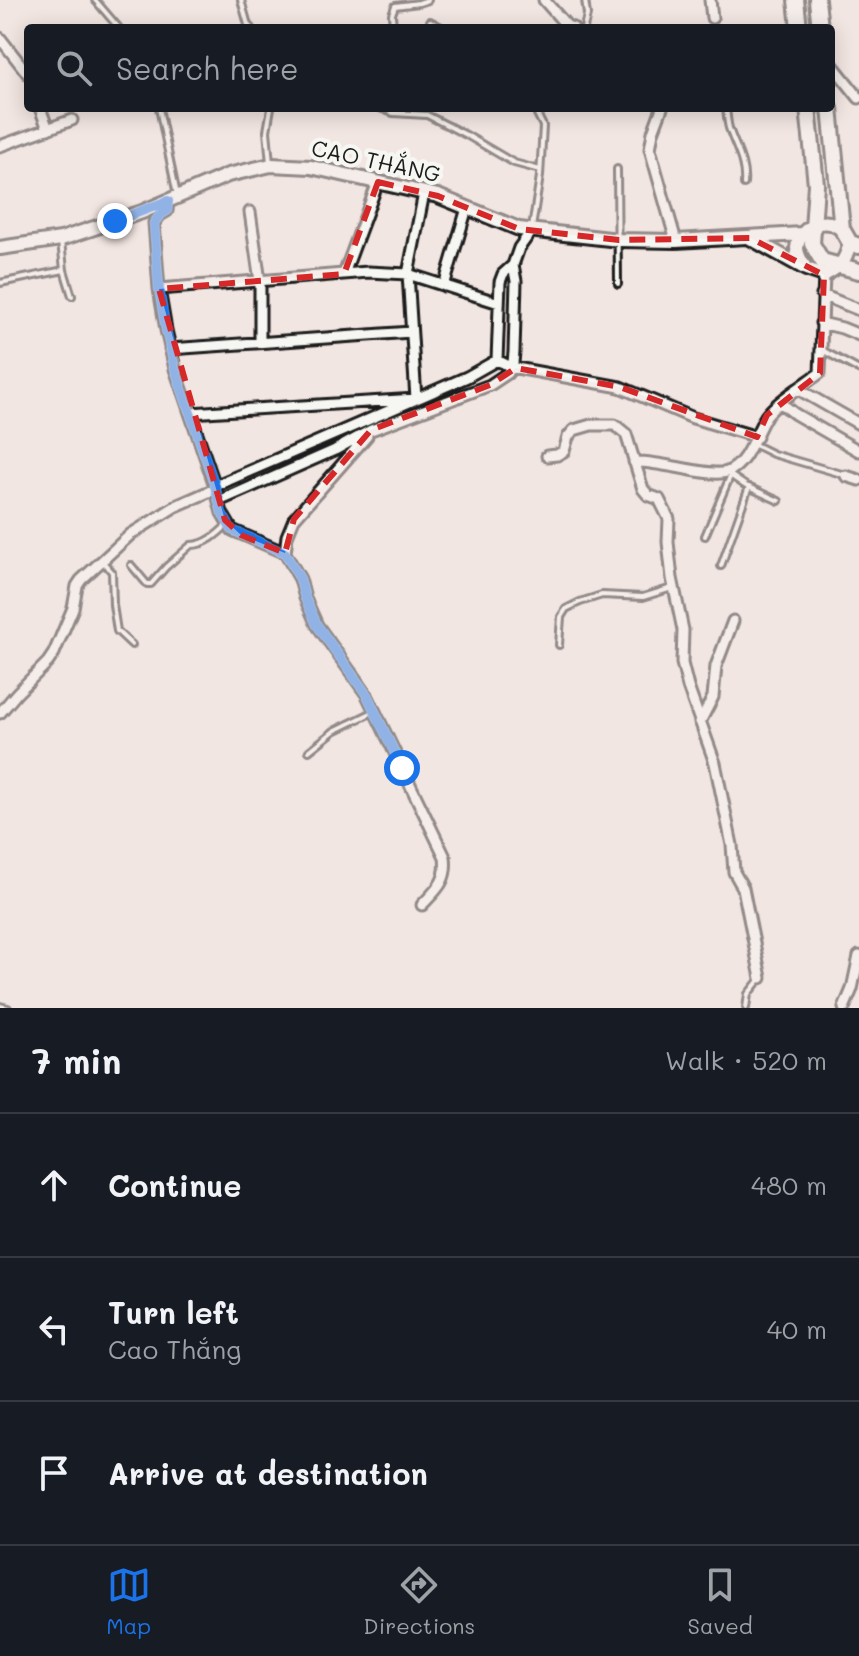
<!DOCTYPE html>
<meta charset="utf-8">
<style>
:root{--surface:#171b24;--page:#242831;--text:#f1f3f6;--muted:#9ea1a6;--line:#363941;--accent:#1a73e8}
body{margin:0;font-family:Mali,sans-serif;background:var(--page);color:var(--text)}
.stop{position:absolute;width:24px;height:24px;margin:-18px;border:6px solid #1a73e8;border-radius:50%;background:#fff}
.stop.end{background:#1a73e8;border-color:#fff;box-shadow:0 2px 8px #0008}
.list{margin:0;padding:0;list-style:none}
h2{display:flex;justify-content:space-between;align-items:center;height:104px;margin:0;padding:0 32px;font-size:34px}
h2 small{font-size:26px;font-weight:400;color:var(--muted)}
.list li{display:grid;grid-template-columns:52px 1fr auto;gap:24px;align-items:center;box-sizing:border-box;height:144px;padding:0 32px;border-top:2px solid var(--line)}
.list b{display:block;font-size:30px;white-space:nowrap}
.list p{margin:0;font-size:26px;white-space:nowrap;color:var(--muted)}
.list em{font-size:26px;font-style:normal;color:var(--muted)}
.icon{flex:none;width:44px;height:44px;fill:none;stroke:currentColor;stroke-width:2;stroke-linecap:round;stroke-linejoin:round}
.map{position:relative;flex:none;width:859px;height:1008px;overflow:hidden}
.search{position:absolute;background:var(--surface);box-shadow:0 4px 20px #0003;left:24px;right:24px;top:24px;height:88px;display:flex;align-items:center;gap:20px;box-sizing:border-box;padding:0 28px;border-radius:8px;color:var(--muted);font-size:30px}
.sheet{height:536px;background:var(--surface)}
nav{display:flex;justify-content:space-around;align-items:center;box-sizing:border-box;height:112px;border-top:2px solid var(--line);background:var(--surface);font-size:22px;color:var(--muted)}
nav a{display:grid;justify-items:center;gap:4px}
nav .on{color:var(--accent)}
.map>svg:first-child{display:block}
.lines{fill:none;stroke-linecap:round;stroke-linejoin:round}
.service-casing{stroke:#1c1c1c;stroke-width:10}
.minor-casing{stroke:#1c1c1c;stroke-width:15}
.secondary-casing{stroke:#1c1c1c;stroke-width:18}
.primary-casing{stroke:#1c1c1c;stroke-width:20}
.service{stroke:#f6f6f2;stroke-width:4}
.minor{stroke:#f6f6f2;stroke-width:9}
.secondary{stroke:#f6f6f2;stroke-width:12}
.primary{stroke:#f6f6f2;stroke-width:14}
.route{stroke:#1a73e8;stroke-width:10}
.marked{fill:none;stroke:#d62828;stroke-width:6;stroke-dasharray:16 10;stroke-linejoin:round}
.labels{text-anchor:middle;stroke-width:8;stroke-linejoin:round;paint-order:stroke}
.street-label{font-size:22px;fill:#1c1c1c;stroke:#f6f6f2}
</style>
<div class="map">
<svg width="859" height="1008" viewBox="0 0 859 1008">
<rect width="100%" height="100%" fill="#f2e6e2"/>
<filter id="ink" filterUnits="userSpaceOnUse"><feTurbulence type="fractalNoise" baseFrequency=".0125" numOctaves="2"/><feDisplacementMap in="SourceGraphic" scale="16" xChannelSelector="R" yChannelSelector="G"/><feConvolveMatrix kernelMatrix="1 2 1 2 8 2 1 2 1" color-interpolation-filters="sRGB"/></filter>
<g filter="url(#ink)">
<g class="lines">
<defs>
<path id="service" d="M95,0L119,28
M241,0L248,25L251,28
M430,21L443,28
M393,28L392,14L395,6L419,3L428,0
M584,28L587,15L585,0
M159,108L177,195
M380,108L393,113L427,115L468,136L514,163L540,170
M726,108C727,114 727,121 729,128C735,147 746,162 744,184
M270,163L267,131L271,108
M617,169L618,284
M532,228L540,176L543,126L534,108
M61,241L64,270L72,296
M0,283L64,270
M822,350L859,370
M753,444L773,454L845,475
M730,475L746,486L779,501
M705,536L732,472
M102,561L112,572L113,605L117,631L132,645
M131,565L147,584H151L166,567L191,545C206,545 218,534 228,524
M721,566L749,487
M559,645L561,617L566,609L580,602L602,595L643,597L672,588
M309,751L334,731L373,712
M0,1006L8,1008
M746,1008L748,994L760,979"/>
<path id="minor" d="M544,0L567,26L573,28
M710,0L712,18
M0,38L28,74
M831,63L859,98
M40,108L48,129
M662,108L653,132L650,149L676,241
M0,146L72,120
M168,201L167,211L160,215L154,223L159,289L166,330L175,369L215,486L222,513L232,530L285,553L300,579L305,598L317,625L367,695L445,857C448,881 437,889 422,905
M250,212L260,281V342
M344,274L378,182
M444,286L467,208
M159,289L368,272L408,274L499,303
M822,295L859,310
M821,323L842,328L859,335
M170,349L411,332
M497,360L511,367L620,387L693,418L757,437
M798,389L859,424
M781,403L795,414L859,451
M190,413L416,399L408,274L424,193
M547,456L557,455L564,451L568,437L574,430L591,425H615L626,434L643,489L648,495L659,499L669,519L668,542L672,578L683,630L682,663L688,687L715,763L732,845L734,872L743,888L761,978
M634,462C659,460 709,478 727,472C748,464 755,433 766,416C776,402 805,384 820,373L824,275
M846,476L859,480
M215,486L467,377L497,360L500,282L503,274L513,265
M219,501L335,450L371,430L490,385L508,373L513,363L514,352L516,281L513,265L519,248L532,230
M285,553L287,536L294,519L367,436
M0,713L17,693L48,662L54,653L73,608L77,586L81,580L131,534L176,506L215,489
M700,722L713,697L716,666L733,621
M844,1008L852,989L859,956"/>
<path id="secondary" d="M750,238L806,269L824,275C841,266 845,262 850,243
M0,248L61,239L142,212L228,175L271,165L311,167L438,196L519,229L619,240L676,241L802,234
M805,267C801,261 797,255 797,248C798,233 814,220 830,223C834,224 838,227 842,229"/>
<path id="primary" d="M796,0L799,28
M817,0L820,28
M808,108L816,184L812,244L822,261L859,271
M830,108L842,229L850,243L859,246"/>
</defs>
<use href="#service" class="service-casing"/>
<use href="#minor" class="minor-casing"/>
<use href="#secondary" class="secondary-casing"/>
<use href="#primary" class="primary-casing"/>
<use href="#service" class="service"/>
<use href="#minor" class="minor"/>
<use href="#secondary" class="secondary"/>
<use href="#primary" class="primary"/>
</g>
</g>
<g class="lines" filter="url(#ink)">
<path class="route" d="M115,221L168,201L167,211L160,215L154,223L159,289L166,330L175,369L215,486L222,513L232,530L285,553L300,579L305,598L317,625L367,695L402,768"/>
</g>
<path d="M0 0H859V1008H0ZM378,182L438,196L519,229L619,240L750,238L824,275L820,373L767,415L757,437L620,387L516,368L490,385L371,430L294,519L285,553L241,535L225,520L159,289L344,274Z" fill="#f2e6e2" fill-opacity=".55" fill-rule="evenodd"/>
<path class="marked" d="M378,182L438,196L519,229L619,240L750,238L824,275L820,373L767,415L757,437L620,387L516,368L490,385L371,430L294,519L285,553L241,535L225,520L159,289L344,274Z"/>
<g class="labels">
<g class="street-label">
<text transform="translate(376 161) rotate(12)" y="8">CAO THẮNG</text>
</g>
</g>
</svg>
<div class="stop" style="left:402px;top:768px"></div>
<div class="stop end" style="left:115px;top:221px"></div>
<div class="search"><svg class="icon" aria-label="search" viewBox="0 0 24 24"><circle cx="10" cy="10" r="6"/><path d="M15 15l6 6"/></svg>Search here</div>
</div>
<section class="sheet">
<h2>7 min<small>Walk · 520 m</small></h2>
<ul class="list">
<li><svg class="icon" aria-label="ahead" viewBox="0 0 24 24"><path d="M12 20V5M6 11l6-6 6 6"/></svg><div><b>Continue</b></div><em>480 m</em></li>
<li><svg class="icon" aria-label="left" viewBox="0 0 24 24"><path d="M17 20v-9H6M10 6l-5 5 5 5"/></svg><div><b>Turn left</b><p>Cao Thắng</p></div><em>40 m</em></li>
<li><svg class="icon" aria-label="arrive" viewBox="0 0 24 24"><path d="M6 21V4h12l-3 4 3 4H6"/></svg><div><b>Arrive at destination</b></div></li>
</ul>
</section>
<nav>
<a class="on"><svg class="icon" aria-label="map" viewBox="0 0 24 24"><path d="M3 6l6-2 6 2 6-2v14l-6 2-6-2-6 2zM9 4v14M15 6v14"/></svg>Map</a>
<a><svg class="icon" aria-label="directions" viewBox="0 0 24 24"><path d="M12 3l9 9-9 9-9-9zM9 14v-3h6M13 9l2 2-2 2"/></svg>Directions</a>
<a><svg class="icon" aria-label="saved" viewBox="0 0 24 24"><path d="M7 4h10v16l-5-4-5 4z"/></svg>Saved</a>
</nav>
